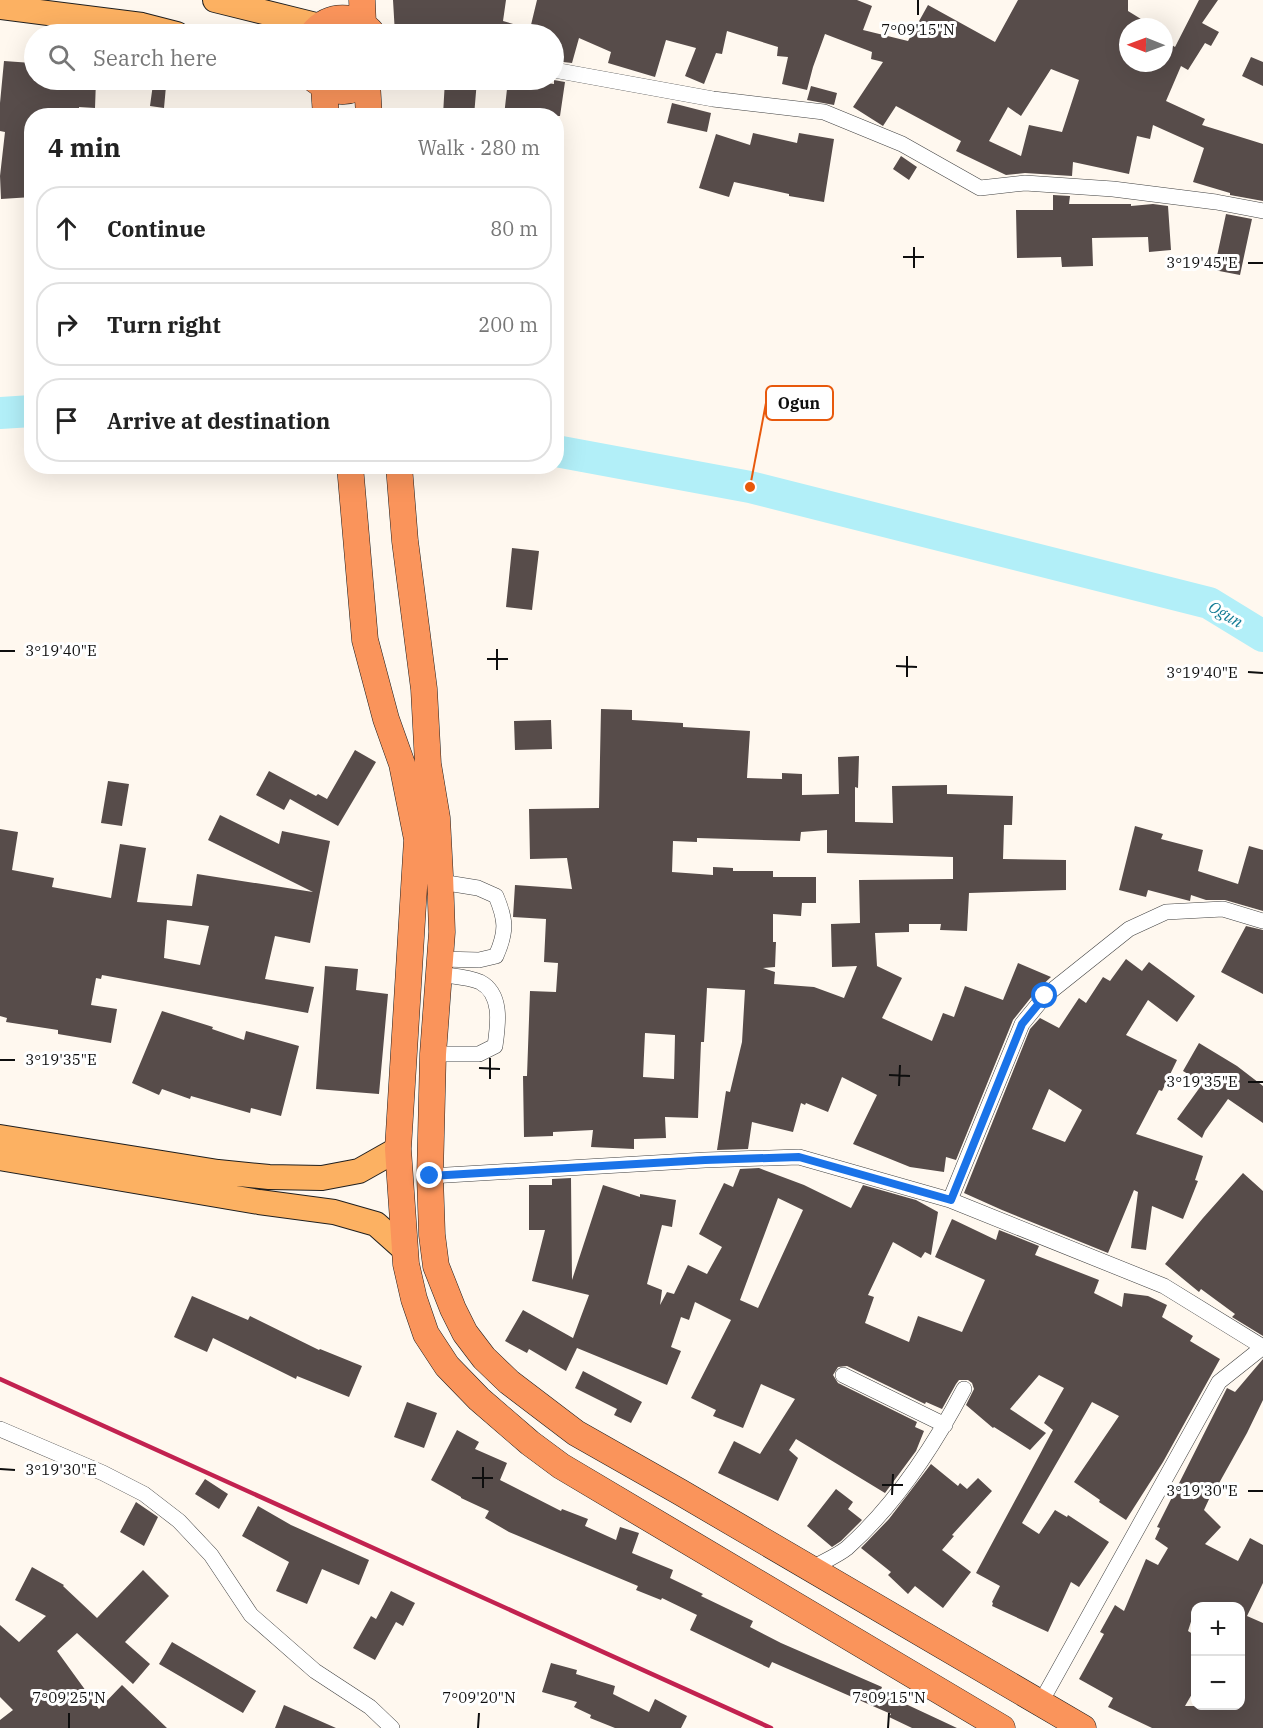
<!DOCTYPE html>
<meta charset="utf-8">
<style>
:root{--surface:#fff;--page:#f2f2f2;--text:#222;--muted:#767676;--line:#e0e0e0}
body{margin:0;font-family:"IBM Plex Serif",serif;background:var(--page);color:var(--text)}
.controls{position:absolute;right:18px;bottom:18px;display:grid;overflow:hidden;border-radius:12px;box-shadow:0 6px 24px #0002}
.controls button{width:54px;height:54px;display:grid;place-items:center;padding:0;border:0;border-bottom:2px solid var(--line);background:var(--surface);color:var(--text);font:30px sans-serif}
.compass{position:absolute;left:1119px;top:18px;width:54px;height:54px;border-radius:50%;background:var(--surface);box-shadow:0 6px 24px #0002;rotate:271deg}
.stop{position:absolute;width:18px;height:18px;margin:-14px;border:4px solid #1a73e8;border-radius:50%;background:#fff}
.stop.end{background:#1a73e8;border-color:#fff;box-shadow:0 2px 6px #0008}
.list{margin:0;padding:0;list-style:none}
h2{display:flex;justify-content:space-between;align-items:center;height:78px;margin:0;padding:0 24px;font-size:26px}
h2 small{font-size:20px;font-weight:400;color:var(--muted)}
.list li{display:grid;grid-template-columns:39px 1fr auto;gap:18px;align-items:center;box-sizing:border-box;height:84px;margin:0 12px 12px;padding:0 12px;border:2px solid var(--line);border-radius:24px}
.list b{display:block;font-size:22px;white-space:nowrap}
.list em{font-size:20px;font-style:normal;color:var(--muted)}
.icon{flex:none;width:33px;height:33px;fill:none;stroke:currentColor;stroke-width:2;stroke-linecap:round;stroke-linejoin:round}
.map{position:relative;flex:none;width:1263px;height:1728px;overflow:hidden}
.search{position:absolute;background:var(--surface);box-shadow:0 6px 24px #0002;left:24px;top:24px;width:540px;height:66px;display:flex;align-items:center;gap:15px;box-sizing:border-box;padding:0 21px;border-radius:33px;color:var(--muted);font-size:22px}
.panel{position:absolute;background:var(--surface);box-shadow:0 6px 24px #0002;left:24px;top:108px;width:540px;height:366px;border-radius:24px}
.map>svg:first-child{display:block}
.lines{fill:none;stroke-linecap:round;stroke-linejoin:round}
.river{stroke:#b2eff8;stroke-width:32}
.building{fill:#574c4a;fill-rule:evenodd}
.minor-casing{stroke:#414141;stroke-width:16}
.primary-casing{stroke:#1f1f1f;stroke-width:26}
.trunk-casing{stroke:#1f1f1f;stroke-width:27}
.minor{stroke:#fff;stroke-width:15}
.primary{stroke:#fcb162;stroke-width:24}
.trunk{stroke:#fa945b;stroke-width:26}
.rail{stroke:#c22250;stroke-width:4.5}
.route{stroke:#1a73e8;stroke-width:8}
.ticks{fill:none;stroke:#0e0e0e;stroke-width:2}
.labels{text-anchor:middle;stroke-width:6;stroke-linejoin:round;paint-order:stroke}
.water-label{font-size:16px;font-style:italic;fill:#137c95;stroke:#fff}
.ticks-label{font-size:15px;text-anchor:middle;fill:#0e0e0e;stroke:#fff;stroke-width:6;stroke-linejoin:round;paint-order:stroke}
.leader{fill:none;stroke:#e8590c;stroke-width:2}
.callout-dot{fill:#e8590c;stroke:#fff;stroke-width:2}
.callout{fill:#fff;stroke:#e8590c;stroke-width:2}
.callout-label{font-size:16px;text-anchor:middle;font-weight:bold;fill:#0e0e0e}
</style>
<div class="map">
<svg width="1263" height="1728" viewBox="0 0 1263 1728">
<rect width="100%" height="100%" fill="#fff8ef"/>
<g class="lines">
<path class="river" d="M0,413L32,411
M556,451L750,487L1209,603L1263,636"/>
</g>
<path class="building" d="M393,0H506L503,21L530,29L537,0H857L872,6L863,30L908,41L928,5L995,42L1018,0H1128V11L1154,27H1128V63H1164V40L1175,47L1199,0H1218L1202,23L1219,32L1211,46L1205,43L1188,70L1181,66L1166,101L1205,119L1202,125L1263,144V201L1230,195V193L1193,182L1204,148L1153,125L1150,139L1137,136L1129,174L1073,162L1072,176L1025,173L1006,175L956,151L961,141L896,106L883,126L853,107L883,62L871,59L872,52L825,34L813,67L807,90L782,84L788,57L777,56L778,47L727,31L722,54L716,53L704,84L685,76L696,48L666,40L655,77L608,63L611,52L579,38L572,63L554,61V34H395ZM1051,69L1079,80L1062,132L1029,125L1021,156L989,141L1008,107L1021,116Z
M1251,57L1263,62V86L1242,76Z
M4,61L32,63L31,69H34V80H96L95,108L79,107V116H32V197L1,199L0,176L5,132L0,131V103Z
M445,80H477L474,116L443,115Z
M508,80H525L554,84V80L565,82L560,116H504Z
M153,84L166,86L164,108L150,106Z
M811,86L837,93L834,105L807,100Z
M672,103L711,113L707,132L667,123Z
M753,133L797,143L799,133L834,139L824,202L789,196V194L734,182L729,197L699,188L716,134L750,145Z
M901,156L917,167L909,180L893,169Z
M1053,195L1070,196L1069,204H1131V206L1153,204L1168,206L1171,250L1149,252L1148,237L1092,238L1093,266L1062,267L1061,257L1017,258L1016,210H1053Z
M1226,214L1252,219L1240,275L1214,270Z
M512,548L539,551L532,610L506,607Z
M601,709L632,710V720L683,723V727L750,731L747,778L782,779V773L802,774V795L839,794L838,757L859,756L858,788L855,787V822L893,823L892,786L947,785V794L1013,796L1012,825H1004L1003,859L1066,860V890L969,893L967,931L940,930L941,924H909V932L875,933L877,966L902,978L882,1018L932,1041L943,1013L954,1017L965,986L1003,1000L1018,963L1051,977L1037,990L1013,1020L956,1160L946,1157L944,1172L910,1167L853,1144L877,1095L842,1077L828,1112L806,1103L805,1105L801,1103L793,1132L752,1122L748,1149L717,1150L726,1091L730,1092L742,1042L745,990L707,988L704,1042H701L698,1118L665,1117L666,1138L634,1139V1149L591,1147L593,1130L553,1132V1136L524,1137L523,1076H527L530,991L556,992L558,963L544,962L546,919L513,917L515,885L572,889L567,858L530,859L529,809L599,808ZM827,830V853L953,857V879L859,880L860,923L831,924L832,967L857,966L844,998L814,987L774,984L775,972L763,968L775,967L776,942H773V914L801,916L802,903H816V877H773V871H733V868L713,867V875L672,872L673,841L697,842V838L800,841L801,832ZM645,1033L675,1035L674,1079L643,1077Z
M551,720L552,749L515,750L514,721Z
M355,750L376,762L338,826L290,799L284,810L256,795L269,771L316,796L318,794L327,799Z
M108,781L129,784L122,826L101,823Z
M220,815L279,844L282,831L330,841L310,943L275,936L265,979L314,987L308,1013L102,975L101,979L96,978L91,1005L117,1009L111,1043L58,1034V1030L6,1022L7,1018L0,1016V829L18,832L12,870L54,878L52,887L111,898L120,844L146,848L137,902L192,906L197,874L313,892L208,840ZM167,920L209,926L200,965L164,958Z
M1135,826L1163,834L1161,839L1203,850L1198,871L1238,884L1249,846L1263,850V911L1225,900H1206L1191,895L1190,901L1148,890L1146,897L1119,890Z
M1246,926L1263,930V994L1221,972Z
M1126,959L1142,971L1149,962L1195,996L1177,1022L1148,1000L1126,1035L1177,1060L1162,1091L1159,1090L1136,1134L1203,1156L1195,1180L1198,1181L1183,1219L1152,1206L1146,1250L1131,1248L1138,1192L1134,1190L1108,1253L1002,1210L964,1193L1030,1029L1040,1018L1059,1028L1079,998L1086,1003L1103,977L1110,981ZM1049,1089L1082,1110L1065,1142L1032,1129Z
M325,966L358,969L356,990L388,994L379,1094L316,1089Z
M162,1011L213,1027L212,1029L244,1040L246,1031L299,1046L281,1116L251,1108L250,1113L191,1096L190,1099L162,1089L159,1095L132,1083Z
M1199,1043L1237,1066L1263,1086V1123L1228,1099L1205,1131L1202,1138L1177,1119L1203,1083L1183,1071Z
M759,1168L804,1185L851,1208L863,1185L916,1200L938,1212L931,1255L925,1252L921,1258L893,1242L868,1295L874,1297L865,1323L909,1342L918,1316L962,1332L985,1280L935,1257L952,1219L996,1240L999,1230L1039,1246L1035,1255L1099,1280L1094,1293L1122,1307L1124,1293L1148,1296L1167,1305L1162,1317L1193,1336L1190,1341L1220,1359L1163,1462L1126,1520L1099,1502L1100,1500L1074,1482L1119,1416L1092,1402L1022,1523L1039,1534L1055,1510L1067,1517L1068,1515L1109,1542L1079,1587L1071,1582L1048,1632L992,1606L993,1603L992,1602L1000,1586L976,1573L1053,1430L1044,1423L1064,1388L1039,1375L1010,1409L1046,1433L1030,1450L994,1427L993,1428L966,1405L974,1389L972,1383L968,1380H959L956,1384L942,1409L926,1402L925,1404L847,1366L838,1367L833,1375L838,1383L917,1422L915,1427L924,1431L916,1451L885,1493L796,1439L789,1450L798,1458L778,1501L718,1473L734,1441L760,1454L795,1399L761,1384L743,1428L713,1416L716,1410L691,1398L731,1320L695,1302L689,1320L681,1317L671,1347L681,1351L667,1385L577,1348L566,1371L529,1349L527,1353L505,1341L523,1310L573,1338L589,1295L532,1281L545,1230H529V1185H552V1179L571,1178L572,1280L603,1185L640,1197V1194L676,1200L672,1227L662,1225L647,1284L662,1290L660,1305L667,1292L674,1294L688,1265L707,1274L722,1247L699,1234L724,1183L733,1187L740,1169ZM778,1198L803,1210L758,1308L740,1300Z
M1243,1173L1263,1191V1336L1232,1317L1235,1314L1201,1289L1199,1292L1165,1264L1203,1218Z
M192,1296L248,1320L250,1316L319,1350L320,1349L362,1366L349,1397L297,1376L296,1379L213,1338L207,1352L174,1337Z
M1263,1359V1400L1247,1433L1218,1485L1216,1484L1204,1510L1221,1527L1205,1544L1238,1561L1250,1538L1263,1545V1583L1247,1616L1263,1623V1728H1152L1108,1707L1113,1698L1079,1679L1104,1634L1100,1632L1115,1605L1124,1611L1146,1559L1158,1565L1168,1548L1155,1539L1160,1528L1157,1527L1227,1388L1235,1392ZM1196,1606H1240V1706H1185L1196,1687V1636L1188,1631Z
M583,1371L642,1402L631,1423L614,1415L617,1409L575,1388Z
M407,1402L437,1413L424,1448L394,1437Z
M457,1430L479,1442L475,1449L507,1463L500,1480L561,1511L562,1509L588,1519L585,1526L616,1540L620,1527L639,1533L632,1553L673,1570L670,1578L703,1594L701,1596L753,1621L750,1627L781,1643L882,1687L880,1692L957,1728H912L889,1717L891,1714L772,1662L769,1668L690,1630L697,1615L662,1598L661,1600L636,1590L638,1586L509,1532L485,1518L489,1511L461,1498V1497L431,1480Z
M931,1464L958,1486L960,1483L967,1489L978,1478L992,1491L952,1535L954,1536L942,1550L971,1572L943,1608L915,1586L908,1594L888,1575L891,1572L861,1548L889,1519Z
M205,1479L228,1494L219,1509L195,1494Z
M836,1489L853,1502L848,1509L862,1520L841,1541L832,1547L807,1526Z
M136,1502L158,1517L144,1546L120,1532Z
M258,1506L291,1525L369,1560L359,1585L322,1569L307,1604L276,1591L289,1562L242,1536Z
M32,1567L64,1585L63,1586L97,1618L143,1570L169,1596L125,1642L150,1664L133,1684L77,1633L57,1651L99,1709L122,1685L167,1728H0V1720L13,1710L0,1697V1625L19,1642L46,1616L15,1600Z
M391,1591L415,1603L403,1626L396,1622L375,1660L353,1648L371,1616L376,1619Z
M172,1642L256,1691L243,1713L159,1664Z
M551,1663L577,1670L576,1674L615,1686L613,1694L649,1712L655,1699L687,1716L681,1728H615L590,1718L591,1715L574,1707L577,1702L542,1692Z
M284,1705L336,1728H275Z"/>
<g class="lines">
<defs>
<path id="minor" d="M554,70L713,99L824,112L902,144L980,188L1025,183L1113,189L1216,202L1263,211
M440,959L479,960L496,956C507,931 506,920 496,896L478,888L441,882
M433,1054H479L495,1046C498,1025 503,994 480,982C469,977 451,976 439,974
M430,1176L705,1160L799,1157L950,1200L1164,1286L1263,1347
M950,1200L1022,1024L1045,996L1129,929L1166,912L1223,909L1263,921
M843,1375L945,1425
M0,1429L103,1473L144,1494L179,1521L211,1555L251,1615L315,1671L370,1707L392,1728
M811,1569C822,1562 837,1556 847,1548C895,1505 934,1446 964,1389
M1041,1702L1219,1382L1263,1347"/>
<path id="primary" d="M215,0L320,26
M0,7L142,25L177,34
M0,1137L218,1172L269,1177L322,1178L359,1171L398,1149
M0,1158L259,1202L334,1212L376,1224L404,1249"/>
<path id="trunk" d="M362,0L363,24
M312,34C329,13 356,13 373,34
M315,80C333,95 352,95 370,80
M367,82L369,116
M324,87L326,116
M350,466L365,640L386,719L402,764L417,839L398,1149L406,1264L414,1299L426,1334L447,1366L479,1399L530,1443L561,1466L1002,1728
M399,466L405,541L424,689L428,764L437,818L440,875L442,932L433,1054L430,1176L432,1235L436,1266L453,1309L465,1333L484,1358L509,1382L576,1433L680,1492L1083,1728"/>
</defs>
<use href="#minor" class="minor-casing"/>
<use href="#primary" class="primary-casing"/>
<use href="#trunk" class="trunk-casing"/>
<use href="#minor" class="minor"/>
<use href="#primary" class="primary"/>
<use href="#trunk" class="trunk"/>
<path class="rail" d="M0,1379L771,1728"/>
</g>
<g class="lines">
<path class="route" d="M430,1176L705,1160L799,1157L951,1200L1022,1024L1045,996"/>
</g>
<path class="ticks" d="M918,15V0M903,257H924M1248,263H1263M914,268V247M0,651H15M487,659H508M896,666L917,667M497,670V649M1248,672L1263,673M907,677V656M0,1060H15M479,1068L500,1069M889,1075L910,1076M490,1079V1058M1248,1082H1263M899,1086L900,1065M0,1469L15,1470M472,1478H493M882,1485H903M483,1488V1467M1248,1491H1263M892,1495L893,1474M69,1728V1713M478,1728L479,1713M888,1728L889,1713"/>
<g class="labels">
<g class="water-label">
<text transform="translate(1226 614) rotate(30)" y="6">Ogun</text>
</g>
</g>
<g class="ticks-label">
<text x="918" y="35">7°09'15"N</text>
<text x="1202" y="268">3°19'45"E</text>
<text x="61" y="656">3°19'40"E</text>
<text x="1202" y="678">3°19'40"E</text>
<text x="61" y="1065">3°19'35"E</text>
<text x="1202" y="1087">3°19'35"E</text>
<text x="61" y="1475">3°19'30"E</text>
<text x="1202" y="1496">3°19'30"E</text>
<text x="69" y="1703">7°09'25"N</text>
<text x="479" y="1703">7°09'20"N</text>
<text x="889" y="1703">7°09'15"N</text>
</g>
<path class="leader" d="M750 487L766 403"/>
<circle class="callout-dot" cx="750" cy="487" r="6"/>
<rect class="callout" x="766" y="386" width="67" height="34" rx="6"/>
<g class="callout-label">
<text x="799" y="409">Ogun</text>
</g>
</svg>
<div class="controls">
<button>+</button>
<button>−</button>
</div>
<svg class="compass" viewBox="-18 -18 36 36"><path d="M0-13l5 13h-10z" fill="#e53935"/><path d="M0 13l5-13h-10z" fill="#767676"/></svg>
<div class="stop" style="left:1045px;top:996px"></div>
<div class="stop end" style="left:430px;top:1176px"></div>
<div class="search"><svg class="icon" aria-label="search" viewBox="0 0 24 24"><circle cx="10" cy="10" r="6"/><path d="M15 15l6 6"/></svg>Search here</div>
<section class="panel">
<h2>4 min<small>Walk · 280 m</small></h2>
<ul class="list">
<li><svg class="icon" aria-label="ahead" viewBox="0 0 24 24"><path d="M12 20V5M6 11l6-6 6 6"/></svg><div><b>Continue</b></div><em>80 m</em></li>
<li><svg class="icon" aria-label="right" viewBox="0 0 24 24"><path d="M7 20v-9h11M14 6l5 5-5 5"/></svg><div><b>Turn right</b></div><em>200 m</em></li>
<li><svg class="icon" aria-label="arrive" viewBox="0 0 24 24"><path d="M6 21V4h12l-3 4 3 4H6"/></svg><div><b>Arrive at destination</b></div></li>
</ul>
</section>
</div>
